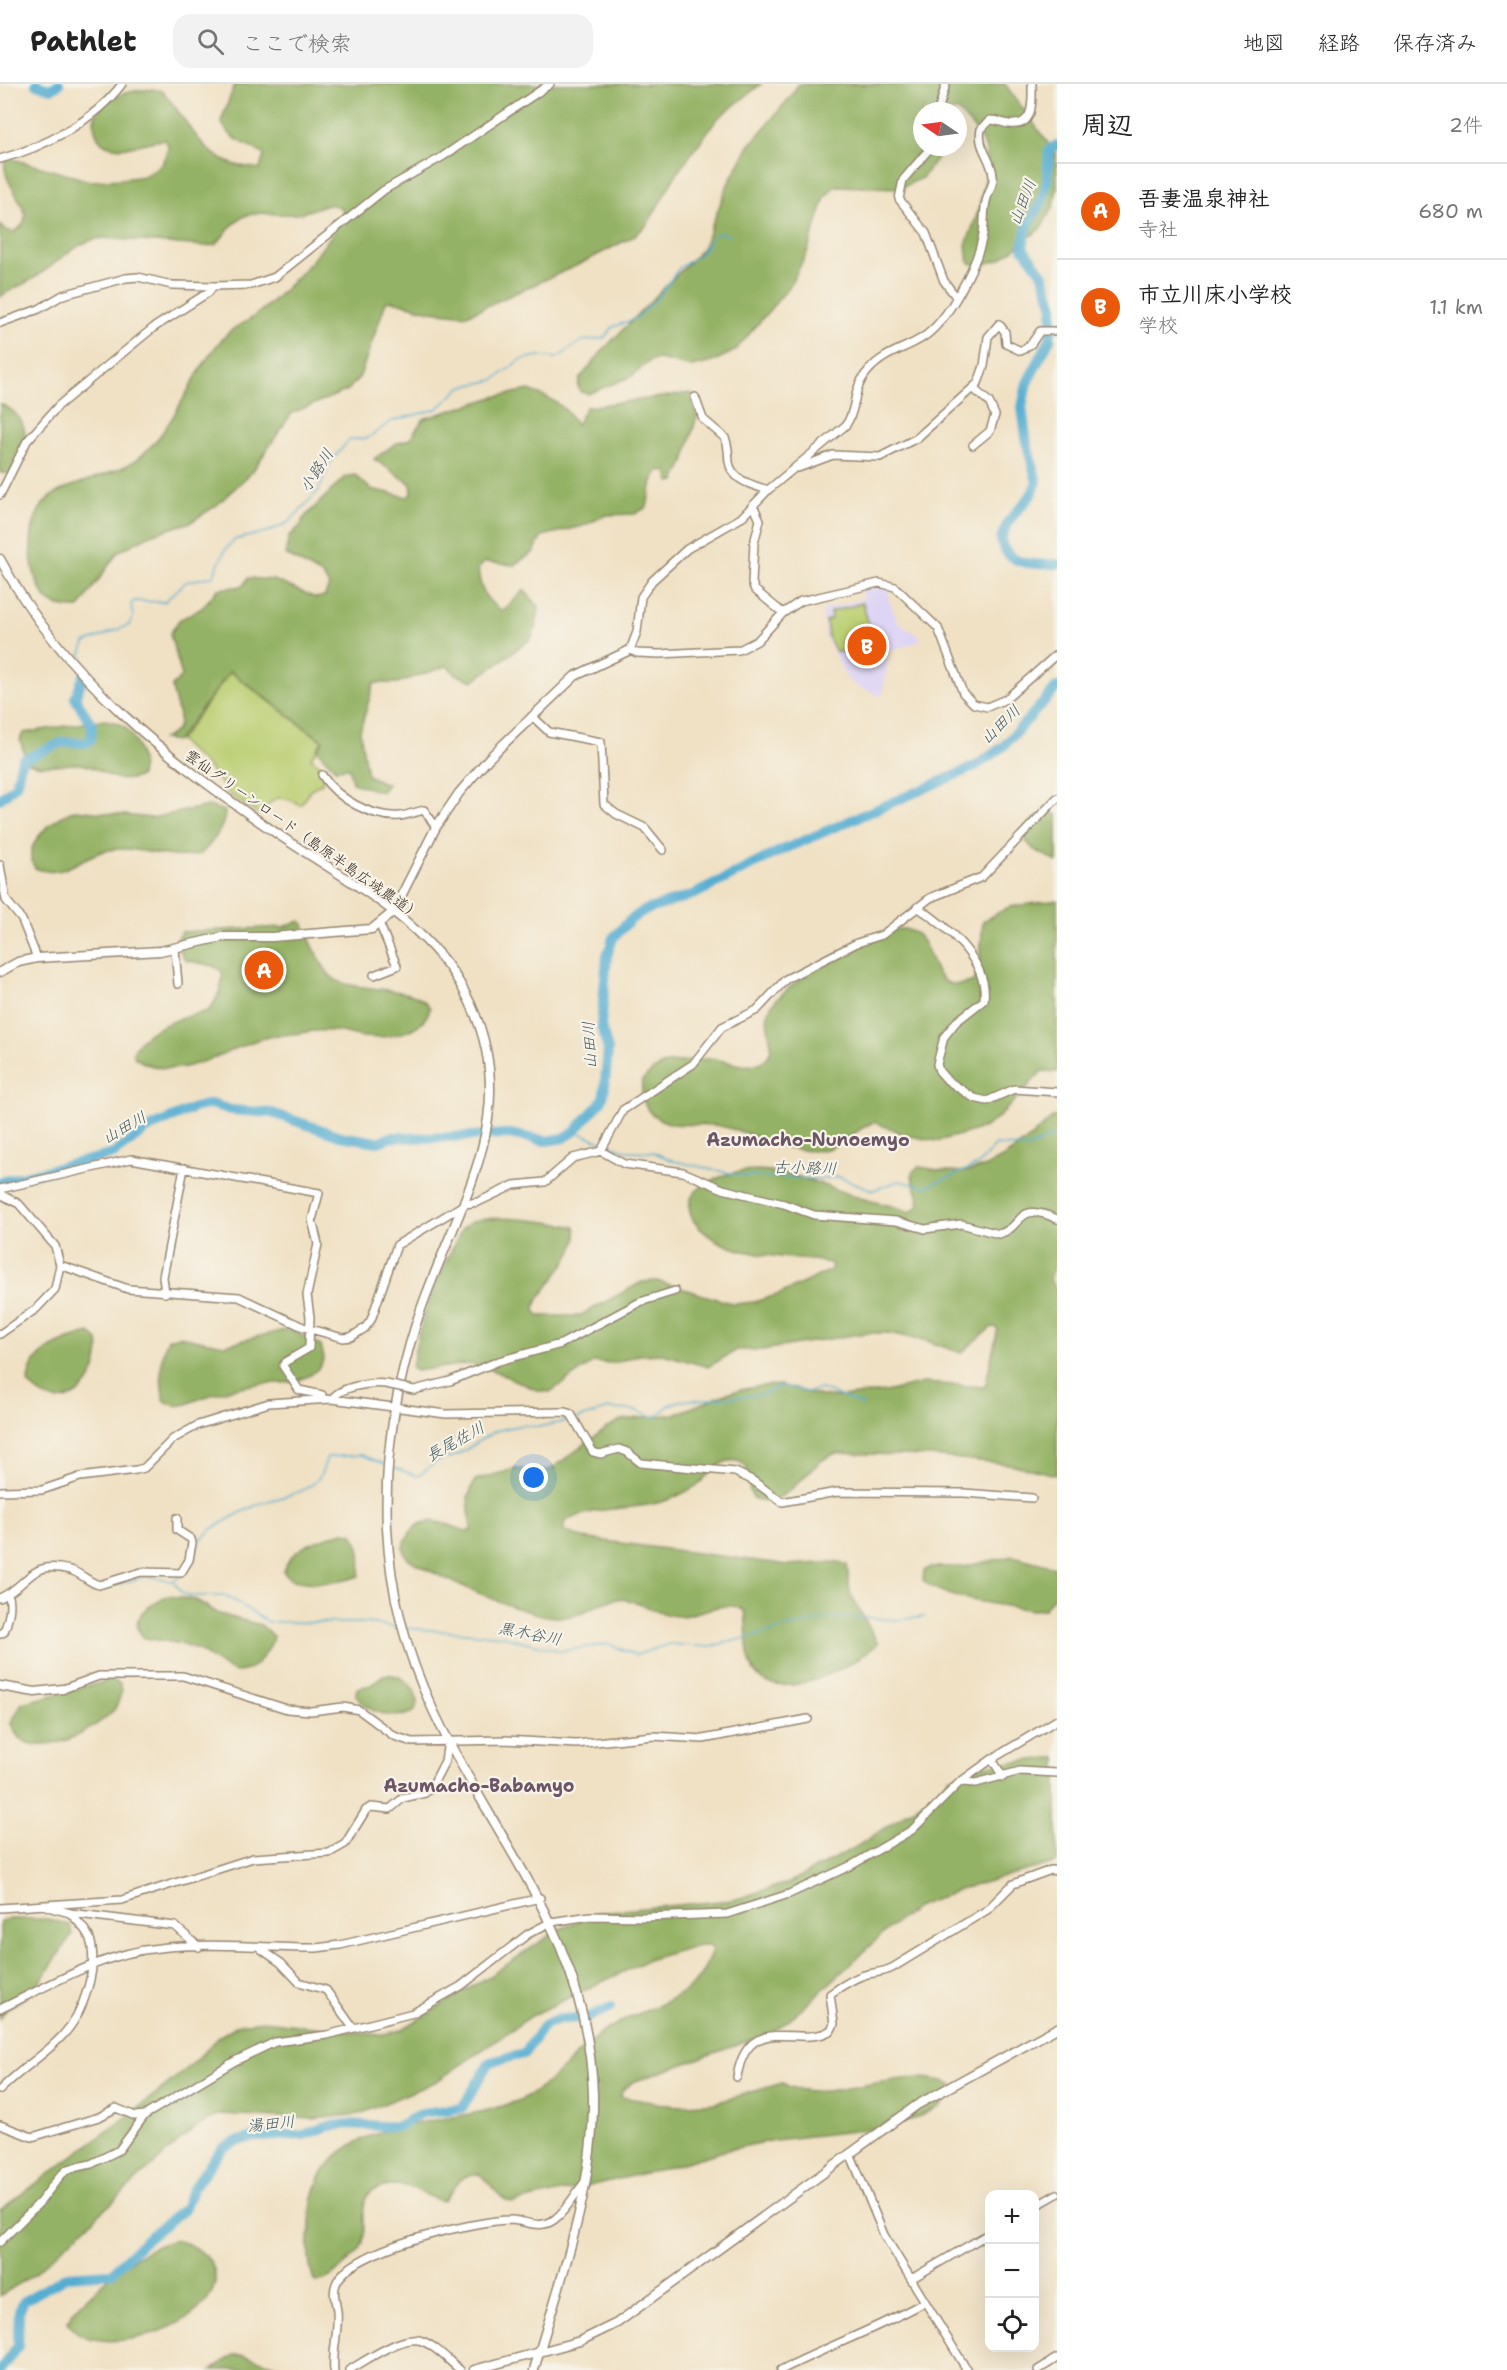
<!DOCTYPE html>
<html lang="ja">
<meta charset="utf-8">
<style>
:root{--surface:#fff;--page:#f2f2f2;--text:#222;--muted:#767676;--line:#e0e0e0;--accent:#ea580c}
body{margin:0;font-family:"Shantell Sans","Klee One",sans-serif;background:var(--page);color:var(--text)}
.controls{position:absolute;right:18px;bottom:18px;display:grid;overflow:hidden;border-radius:12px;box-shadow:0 6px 24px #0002}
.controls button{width:54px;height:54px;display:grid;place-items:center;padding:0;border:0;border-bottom:2px solid var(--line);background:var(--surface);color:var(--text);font:30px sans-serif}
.compass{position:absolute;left:913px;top:18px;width:54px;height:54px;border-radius:50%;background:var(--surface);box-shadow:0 6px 24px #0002;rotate:283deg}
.you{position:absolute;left:534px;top:1394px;width:21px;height:21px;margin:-15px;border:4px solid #fff;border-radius:50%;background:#1a73e8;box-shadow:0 0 0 9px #1a73e833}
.badge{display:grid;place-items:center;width:39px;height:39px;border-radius:50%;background:var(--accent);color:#fff;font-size:20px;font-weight:700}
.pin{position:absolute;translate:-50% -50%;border:3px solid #fff;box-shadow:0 2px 6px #0006}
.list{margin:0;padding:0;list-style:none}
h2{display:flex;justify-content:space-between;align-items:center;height:78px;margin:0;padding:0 24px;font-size:26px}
h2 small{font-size:20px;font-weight:400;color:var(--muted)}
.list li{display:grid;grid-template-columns:39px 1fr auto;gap:18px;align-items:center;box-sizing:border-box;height:96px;padding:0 24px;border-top:2px solid var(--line)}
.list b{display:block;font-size:22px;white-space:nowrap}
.list p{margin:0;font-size:20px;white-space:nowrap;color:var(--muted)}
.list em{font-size:20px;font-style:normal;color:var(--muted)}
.icon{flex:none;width:33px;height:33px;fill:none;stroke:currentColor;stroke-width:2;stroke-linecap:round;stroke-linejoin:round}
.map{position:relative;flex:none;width:1057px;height:2286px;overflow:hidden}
header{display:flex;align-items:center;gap:36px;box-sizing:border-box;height:84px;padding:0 30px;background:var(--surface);border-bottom:2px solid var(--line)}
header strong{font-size:28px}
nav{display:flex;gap:33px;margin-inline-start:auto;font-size:21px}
.search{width:420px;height:54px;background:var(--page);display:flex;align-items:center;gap:15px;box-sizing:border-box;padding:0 21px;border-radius:18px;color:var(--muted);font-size:22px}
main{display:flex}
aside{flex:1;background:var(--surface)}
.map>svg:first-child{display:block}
.built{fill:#ded5f5}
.green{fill:#bbcf73;stroke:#7b7c48;stroke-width:1.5}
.forest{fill:#94b265;stroke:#686e42;stroke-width:1.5}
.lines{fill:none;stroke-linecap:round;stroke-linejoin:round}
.stream{stroke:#54add1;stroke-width:1.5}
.river{stroke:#54add1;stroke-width:10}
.minor-casing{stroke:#968671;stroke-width:10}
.tertiary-casing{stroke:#968671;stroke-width:11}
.minor{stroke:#fff;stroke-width:7}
.tertiary{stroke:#fff;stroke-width:8}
.minor-bridge-casing{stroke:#968671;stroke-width:10;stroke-linecap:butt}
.minor-bridge{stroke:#fff;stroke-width:7}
.labels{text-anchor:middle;stroke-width:4.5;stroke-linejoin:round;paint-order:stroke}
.street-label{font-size:15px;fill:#3b2a1e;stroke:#f7f3e8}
.water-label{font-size:16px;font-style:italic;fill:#44585d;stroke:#f7f3e8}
.quarter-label{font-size:18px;font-weight:bold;fill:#6c5567;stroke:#f7f3e8}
</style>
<header>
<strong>Pathlet</strong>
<div class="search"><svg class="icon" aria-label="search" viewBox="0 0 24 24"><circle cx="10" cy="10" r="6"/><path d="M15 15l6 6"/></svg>ここで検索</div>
<nav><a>地図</a><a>経路</a><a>保存済み</a></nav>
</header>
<main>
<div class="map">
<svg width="1057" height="2286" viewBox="0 0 1057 2286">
<rect width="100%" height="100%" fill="#f7f3e8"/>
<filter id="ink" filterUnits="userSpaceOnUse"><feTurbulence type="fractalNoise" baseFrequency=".0167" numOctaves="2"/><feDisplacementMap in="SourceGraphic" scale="12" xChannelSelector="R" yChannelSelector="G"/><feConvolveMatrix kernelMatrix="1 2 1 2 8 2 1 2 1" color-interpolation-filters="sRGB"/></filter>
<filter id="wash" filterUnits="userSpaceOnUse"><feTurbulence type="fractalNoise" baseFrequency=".008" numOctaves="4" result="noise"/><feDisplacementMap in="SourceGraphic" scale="24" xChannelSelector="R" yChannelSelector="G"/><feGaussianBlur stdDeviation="1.35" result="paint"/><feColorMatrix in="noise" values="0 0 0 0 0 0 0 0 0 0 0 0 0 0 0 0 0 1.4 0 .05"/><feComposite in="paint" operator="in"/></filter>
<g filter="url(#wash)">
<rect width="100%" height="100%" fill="#f0e1c4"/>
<path class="built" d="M881,502L890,503L888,513L897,537L917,551L921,557L884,568L888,576L882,613L853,600L846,593L826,553L822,526L863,515L861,507Z"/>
<path class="green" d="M863,519L874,562H863V566L836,568L828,552L826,537L831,535L830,528Z
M230,588L322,657L311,674L326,685L322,699L311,705L301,721C279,711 274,710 260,731L231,712L207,682L179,657Z"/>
<path class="forest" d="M235,0H761L717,35L677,89L647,141L634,152L580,180L467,231L430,227L393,217L386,218L360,292L348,306L292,329L252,388L217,421L191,438L150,451L118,468L79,524C68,524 53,523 46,514C28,490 25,444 44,419C58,399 118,393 141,372C179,339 192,285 227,250C234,243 245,239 253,233C279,214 336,157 343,127C331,112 311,129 296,130C279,132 261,126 245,132C232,137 225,152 215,161L204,162L103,154C74,157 58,180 34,194C23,201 11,205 0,213V140L5,146L14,148C45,130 0,105 5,76L13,75L90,97L123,95L144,92L162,80L169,62L164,56C147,56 127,68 109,62C103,60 98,55 96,49C83,15 138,1 162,7C184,30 197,65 228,78C237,83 250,83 260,85L264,71C247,58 230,58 221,37Z
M798,0H1005L1056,70L1057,103L1054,122L1041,144L1001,175L982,181L972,180L968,176L966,161L978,128L986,93V65L977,48L958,27H922V63H930L937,69V74L922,94L901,104L835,102L825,113L807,169L789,203L735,267L712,278L692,283L659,275L651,276L632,292L588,310L581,308L578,302L580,294L604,265L703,164L728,100L749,62L792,11Z
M529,306C550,314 565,320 576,341L586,323L691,309L697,332L684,378L675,397L669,398L668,388L659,386L652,397L647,423L635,430L606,431L583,442L542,452L534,468L514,481L485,478L478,485C480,505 485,517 503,527L524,506L539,523L536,542L531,555L473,597L457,591L447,582L397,599H374L360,647L367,691L387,700L381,708L352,699L349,684L335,685L317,666L323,657L230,587L177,657L163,655C192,643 174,625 172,602L182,592L170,550L179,536L202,524L218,505L243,502L248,494L274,496L316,514L325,512L329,501L322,491L285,470L289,453L301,441L303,435L345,393L355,391L371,405L408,413L412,409L411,400L374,375L395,360L410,355L423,335L494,313Z
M0,320C32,333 31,365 11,389H0Z
M104,636C110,637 118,638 123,642C136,651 144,677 141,692C112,704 104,682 79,680C63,679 41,685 27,678L20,656L23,649Z
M208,722L225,727C225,745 212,758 201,770C168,779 137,759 104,767C79,774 62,796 35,784C19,760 56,732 76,726L152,734Z
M1044,729L1057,730V778L1033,765L1024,755C1026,741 1031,735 1044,729Z
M1057,816V988L1042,987L999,1033L983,1044L960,1051L937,1057L905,1051L874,1038C855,1045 843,1063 822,1066C789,1071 753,1048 720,1042C698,1037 672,1047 653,1031C643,1023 641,1009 642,997C660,977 669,978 694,977C700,976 706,974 712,975C729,976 744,987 761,978C783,967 760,942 770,924C784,900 868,847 896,845C945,841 917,918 974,897L979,884L983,837L1009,823Z
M300,837L304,840C308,852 323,887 333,894C354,910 418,899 430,924C424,949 386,955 364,953C354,952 343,947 333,947C322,946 311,947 301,949C288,950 273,951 260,955C220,968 177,1001 135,974L133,969C139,945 186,932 208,927C217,918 224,899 222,887L213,882L185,876L176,858L181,848L284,843Z
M1053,1033H1057V1175L1050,1196L1057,1206V1391L1008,1380L933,1372L837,1369C807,1377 791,1425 755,1416L750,1408L746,1382C726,1365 710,1391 696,1402C690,1406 682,1410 675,1413C640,1429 600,1419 566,1437L563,1446L582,1454L788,1481L839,1478L847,1481L850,1510L878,1559C858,1580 783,1621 757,1591C744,1576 748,1547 745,1528C728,1512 699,1532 679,1532C657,1532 640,1515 618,1515C600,1516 588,1529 571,1532C553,1536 530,1528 513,1523C497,1517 414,1483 406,1472C404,1470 404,1466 403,1464C411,1438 427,1432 452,1442C459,1444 464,1448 471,1447L468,1413L475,1396L515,1385L550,1386L608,1343L621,1336L676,1330L730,1308L761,1302L780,1301L821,1312L839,1313L885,1308L924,1299L985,1303L998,1244L992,1243L961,1269L924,1256L888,1249H865L762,1266H737L708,1283L663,1270L639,1271L614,1279L594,1278L550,1308L539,1307L483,1282L466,1280L416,1287L412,1284C418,1236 440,1188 462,1145C466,1142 470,1138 474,1137C495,1130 554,1138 575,1143C584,1164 546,1202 536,1219L535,1227L540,1232H579L642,1198L657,1197L734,1220L754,1218L780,1210L827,1188L831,1185L832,1180C823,1176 810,1176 800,1175C771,1172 738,1170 712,1154C700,1146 686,1134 690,1118C692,1108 700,1104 708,1099C755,1070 811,1097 857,1113C875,1119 893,1121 910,1128L918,1123C921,1106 911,1102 912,1088L918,1083C935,1085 954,1090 970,1087C1001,1081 1031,1054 1053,1033Z
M284,1246L295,1247L321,1262L324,1274C320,1283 316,1289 306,1293C291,1301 277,1298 261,1300C238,1302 215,1309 194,1317C183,1322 174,1324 164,1316C160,1298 159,1272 168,1255L179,1252L224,1261Z
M90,1249L98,1256C104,1298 62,1340 28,1299C29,1267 64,1255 90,1249Z
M343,1448L352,1449C361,1461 362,1477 359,1492C337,1500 312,1501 290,1495L283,1487C292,1461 320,1456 343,1448Z
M1013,1472L1054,1483L1057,1488V1509L1044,1525L1031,1526C1004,1521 942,1516 923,1496L924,1487L931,1483H963Z
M169,1512L196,1516L219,1530L261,1541L273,1552C272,1562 266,1569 260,1576C235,1603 220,1577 197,1565C180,1557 160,1558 142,1553C127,1531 152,1520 169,1512Z
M383,1591C403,1587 425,1610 414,1628C393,1637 368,1629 356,1611L357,1604L371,1601Z
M112,1596L120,1600L122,1606C120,1613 118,1622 113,1627C91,1649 25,1685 11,1639L22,1619Z
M1050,1674H1057V1778L958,1806L917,1823L889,1844L802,1925L773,1948L633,1998L622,2007L621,2013L675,2022L715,2019L782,1999C825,2025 900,1979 952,2000L948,2014L939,2023L914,2035L872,2045L775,2056L731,2065L654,2087L513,2119C499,2116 491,2099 479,2090L463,2093L443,2117C428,2115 414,2101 400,2101C350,2103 368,2126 363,2158C361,2168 350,2175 343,2182C334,2190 328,2197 316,2198C306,2185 309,2158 310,2141C310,2020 451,2050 526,2013C557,1997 577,1965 606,1946C633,1929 666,1922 691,1902C701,1894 707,1879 712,1867L710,1861H699L650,1875L533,1931L437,1997L360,2030L313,2035L221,2030L209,2035L184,2053L33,2191L0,2212V2126L124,2035L189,1983L220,1952L239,1940L264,1937L380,1951L401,1946L491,1891L558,1846L599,1828L734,1816L790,1798L856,1763L932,1712L949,1694L981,1682Z
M9,1835H47L70,1841L72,1850L35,1906L6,1926L0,1935V1838Z
M175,2156C189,2159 200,2164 209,2176C247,2233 93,2286 68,2238L72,2228C103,2199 133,2166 175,2156Z
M234,2271H243L292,2286H211Z"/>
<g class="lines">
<path class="stream" d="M85,588L81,570L85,559L129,541L133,533L131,520L134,517L164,518L186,498L213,492L225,466L234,456L270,447L289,438L319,406L329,380L349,356L368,354L392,337L437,325L461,303L494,296L520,276L538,272L557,274L582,257L604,254L613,243L637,234L660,211L679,184L700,170L714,151L721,149L729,152
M575,1047L602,1058
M609,1061L629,1067L653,1068L674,1077L743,1092L817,1095L839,1093L873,1106L899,1097L926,1103L978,1081L996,1061L1028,1064L1057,1050
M577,1335L609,1325L634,1326L656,1334L669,1321L679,1317L761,1311L781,1302L807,1308L821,1305L863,1321
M392,1383L418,1392L437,1377L456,1372L495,1347L522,1341L538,1343L572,1336
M51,1487L70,1490L93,1503L101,1505L146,1492L172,1497
M173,1497C201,1483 187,1461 214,1444C228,1435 243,1427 259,1420C278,1413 304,1411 318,1395C323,1389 324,1380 327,1373L362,1371L385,1380
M174,1498L182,1509L188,1512H227L268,1538L367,1539L400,1544
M12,1512L36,1492
M0,1518L5,1516
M405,1544L503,1552L561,1567L608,1560L636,1571L669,1560L709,1563L824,1535L861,1533L895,1536L925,1533"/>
<path class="river" d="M36,0L51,5L59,0
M1057,61L1049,65L1047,97L1041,119L1026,145L1023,164L1043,191L1053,223L1050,255L1027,299L1022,323L1027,360L1037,398L1031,411L1008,438L1001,455C1005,482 1036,481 1057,480
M0,715L16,701L22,676L63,658L86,659L91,655L92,641L75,614L84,591
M0,1098L113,1070L147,1045L194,1024L211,1020L231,1026L272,1029L340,1052L378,1058L392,1053L429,1054L510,1050L546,1057L564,1054L575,1047L601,1018L604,1010L608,966L601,942L607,872L613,854L629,837L643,827L695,810L780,767L976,682L1004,662L1057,603
M0,2286L18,2262L19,2227L24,2217L67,2192L111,2189L142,2159L184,2125L193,2104L214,2075L223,2064L235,2058L253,2053L303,2051L329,2042L349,2040L397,2043L422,2029L462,2024L490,1978L524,1970L544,1941L558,1935L586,1934L611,1923"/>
</g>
</g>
<g filter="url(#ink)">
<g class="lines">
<defs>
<path id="minor" d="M1032,0C1032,18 1035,43 1009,40C1003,39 997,36 990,36L981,45C977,65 992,74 993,92C994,100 989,107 987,114C983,126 985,138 983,150C978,180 948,238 922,254C903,266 883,269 868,287C851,306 858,324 846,341L768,406L741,434L687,465L652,497L641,513L637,548L630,566L637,569L659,570L739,566L757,557L783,529L801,517L879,499L895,503L938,544L963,609L974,620L987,623L1006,615L1057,570
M938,27L946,0
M931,63L903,96L899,115L926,149L944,197L956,213
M0,75C45,63 94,37 122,0
M0,239L39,225L63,211L126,194L138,193L172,201L213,202L251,201L275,193L384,106L442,73L550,0
M695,313L703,335L725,354C729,362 728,370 729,378C732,397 753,401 768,406
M973,361L990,347L995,331L989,318L974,305
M798,384L833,371L880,373L917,354L978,299L984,282L988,253L999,240L1005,248L1006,260L1021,267L1031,260L1040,247H1057
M0,411L27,357L58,322L153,244L209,208L213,202
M753,421L760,436L754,459L752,499L755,506L783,529
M532,632L549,648L601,658L604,720L616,730L645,744L663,766
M322,691C337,715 372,734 400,732C408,731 416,728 424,726L436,743
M0,781L6,816L22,836L37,874
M917,823C946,841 989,878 984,916L956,938L944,953L937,980L939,987L947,996L974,1014L987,1017L1014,1005L1057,1008
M175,865L178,900
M374,891L397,882L380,841
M601,1067L624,1080L683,1088L723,1105L784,1120L814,1131L896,1137L925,1145L961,1140L999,1150C1025,1143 1015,1116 1057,1135
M0,1105L131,1075L319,1109L312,1136L318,1160L307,1211L310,1233L309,1264L285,1278L283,1282L299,1306L322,1311
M0,1110L19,1120L55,1162L60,1181L55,1205L36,1225L0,1250
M60,1181L128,1205L239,1213L303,1243L343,1254L351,1253L365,1244L371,1236L397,1161L465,1120L478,1118L514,1101L545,1098L573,1074L601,1067L623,1026L693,980L722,943L757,926L786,895L857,859L882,851L930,814L982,793L1057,714
M165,1209L163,1193L184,1084
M414,1306L450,1297L499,1277L561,1260L640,1218L675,1207
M332,1315C341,1302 372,1298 386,1300
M0,1407L42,1406L80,1393L136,1386L144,1384L173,1355L198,1341L269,1319L332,1315L446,1330L565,1328L571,1330L593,1368L600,1370L619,1365L627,1368L641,1379L735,1388L752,1396L782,1418L837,1408L964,1409L1032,1414
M0,1514C32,1499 28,1476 70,1486C81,1489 88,1498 99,1501L141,1488L181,1489L189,1476L192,1459L191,1455L177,1446V1434
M0,1550L4,1548C8,1537 13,1521 8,1510
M63,1605L99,1592H183L287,1625L311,1627L343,1623L359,1626L394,1652L412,1658L505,1656L576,1660L653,1652L703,1655L808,1635
M992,1675L1003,1693
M960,1698L976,1699L1020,1687L1057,1689
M48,1823L70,1829L175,1842L199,1863
M0,1824L122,1816L253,1774L329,1769L345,1760L366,1726L371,1723L390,1725L403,1714L425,1709L431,1704L445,1677L448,1657
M261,1865L281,1879L299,1898L326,1906L353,1944
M0,1925C50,1901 103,1869 159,1864C210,1858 264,1864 316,1864L340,1861L540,1814
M737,1993C748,1925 801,1966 831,1946L834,1940L830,1910C840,1903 852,1895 864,1891C874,1888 882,1889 892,1884L987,1826L1013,1800L1051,1786L1057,1787
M0,2006C19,1986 45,1971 63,1951C83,1930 99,1883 90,1855C86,1845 77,1837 70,1829
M0,2041L32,2053L99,2033L116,2024L135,2032L145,2031L235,1977L275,1958L327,1951L413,1929L461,1902L528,1850L551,1838L590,1832L644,1833L727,1830L789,1810L852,1781L912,1746L960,1698L992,1675L1057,1636
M850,2069L884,2151L967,2286
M1034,2123L1057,2110
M0,2158L40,2118L60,2092L68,2085L91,2080L119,2066L145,2031
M911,2195L990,2149
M334,2286C332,2266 339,2247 337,2227C336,2218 332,2209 336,2200C349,2165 476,2136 511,2136C527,2137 541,2146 555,2135C566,2127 575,2110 584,2099
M349,2286C367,2276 403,2250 422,2257C436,2262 449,2277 460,2286
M781,2286C829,2262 878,2244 925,2218
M1038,2286L1057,2274"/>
<path id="tertiary" d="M0,475C64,595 171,678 282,753C343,794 420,833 459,898C534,1023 455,1120 417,1237C395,1305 384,1372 387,1444C390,1507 406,1569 433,1626C496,1760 588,1852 593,2010C595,2105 560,2196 534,2286
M0,888L18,878L37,874L160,867L222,853H272L372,845L393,828L436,743L459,709L489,674L575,592L630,566
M0,1602L35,1608L63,1605
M474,2286L580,2257L617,2239L917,2021L1057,1944"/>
</defs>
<use href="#minor" class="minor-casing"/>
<use href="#tertiary" class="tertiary-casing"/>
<use href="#minor" class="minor"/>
<use href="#tertiary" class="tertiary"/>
<defs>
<path id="minor-bridge" d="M386,1300L414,1306"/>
</defs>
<use href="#minor-bridge" class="minor-bridge-casing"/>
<use href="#minor-bridge" class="minor-bridge"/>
</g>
</g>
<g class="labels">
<g class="street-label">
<text transform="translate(303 751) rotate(35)" y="5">雲仙グリーンロード（島原半島広域農道）</text>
</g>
<g class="water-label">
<text transform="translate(1022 118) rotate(-69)" y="6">山田川</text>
<text transform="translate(316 386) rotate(-57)" y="6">小路川</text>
<text transform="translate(1000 640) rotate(-44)" y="6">山田川</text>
<text transform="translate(589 961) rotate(-93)" y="6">山田川</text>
<text transform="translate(124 1043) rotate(-30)" y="6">山田川</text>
<text transform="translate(805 1083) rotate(2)" y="6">古小路川</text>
<text transform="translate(455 1357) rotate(-29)" y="6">長尾佐川</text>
<text transform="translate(530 1549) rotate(11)" y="6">黒木谷川</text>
<text transform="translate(271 2039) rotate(-6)" y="6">湯田川</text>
</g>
<g class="quarter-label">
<text x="808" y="1062">Azumacho-Nunoemyo</text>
<text x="479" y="1708">Azumacho-Babamyo</text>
</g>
</g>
</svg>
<div class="controls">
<button>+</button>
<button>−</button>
<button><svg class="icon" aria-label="locate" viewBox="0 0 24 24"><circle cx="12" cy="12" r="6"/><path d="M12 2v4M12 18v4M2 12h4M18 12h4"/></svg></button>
</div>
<svg class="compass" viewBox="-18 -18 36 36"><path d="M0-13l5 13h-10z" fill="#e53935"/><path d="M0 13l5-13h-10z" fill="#767676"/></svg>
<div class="you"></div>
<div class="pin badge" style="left:264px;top:886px">A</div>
<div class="pin badge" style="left:867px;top:562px">B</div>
</div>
<aside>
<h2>周辺<small>2件</small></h2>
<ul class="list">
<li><span class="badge">A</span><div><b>吾妻温泉神社</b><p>寺社</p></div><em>680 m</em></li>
<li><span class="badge">B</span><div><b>市立川床小学校</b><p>学校</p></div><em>1.1 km</em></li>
</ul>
</aside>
</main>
